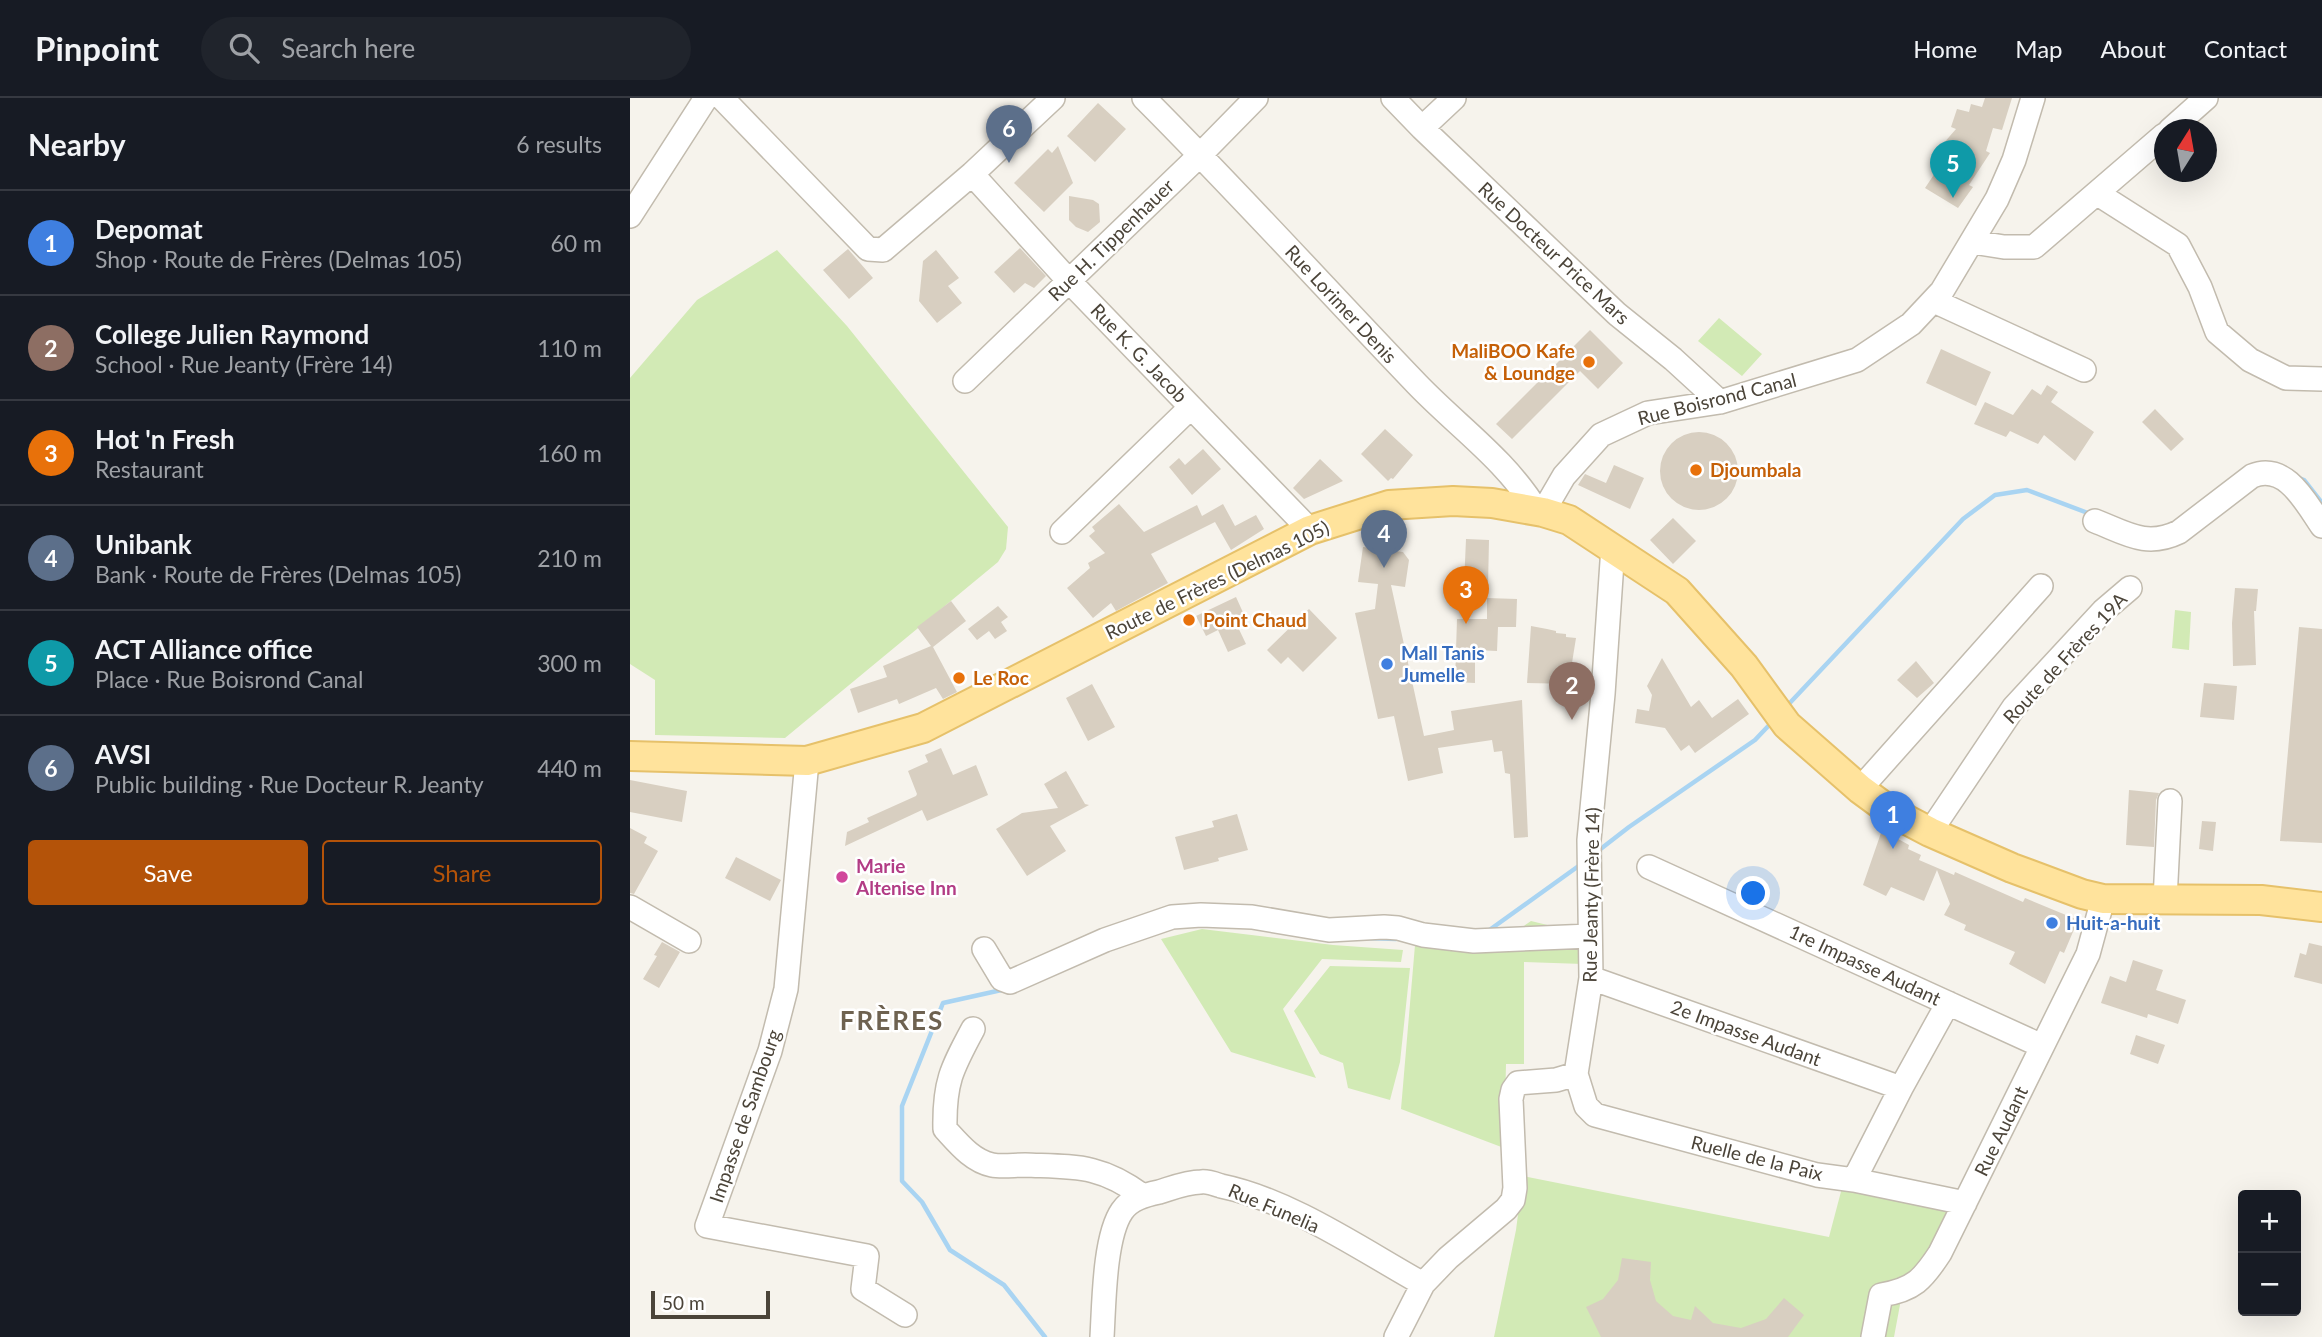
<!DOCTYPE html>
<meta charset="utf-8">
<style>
:root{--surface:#171b24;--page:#20242c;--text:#f1f3f6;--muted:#9ea1a6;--line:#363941;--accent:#b45309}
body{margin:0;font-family:Lato,sans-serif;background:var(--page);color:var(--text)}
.controls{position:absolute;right:21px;bottom:21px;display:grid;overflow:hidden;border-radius:7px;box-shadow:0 7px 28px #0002}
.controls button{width:63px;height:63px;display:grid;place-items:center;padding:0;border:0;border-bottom:2px solid var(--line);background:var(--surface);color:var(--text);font:35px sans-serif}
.compass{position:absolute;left:1524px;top:21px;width:63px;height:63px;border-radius:50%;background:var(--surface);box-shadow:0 7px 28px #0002;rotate:11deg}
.scale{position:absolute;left:21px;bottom:18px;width:119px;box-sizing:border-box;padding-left:7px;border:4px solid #4b4439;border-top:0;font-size:19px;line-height:24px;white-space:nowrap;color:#4b4439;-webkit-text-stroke:5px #fff;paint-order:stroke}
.you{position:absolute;left:1124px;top:796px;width:24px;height:24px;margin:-18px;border:5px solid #fff;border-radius:50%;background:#1a73e8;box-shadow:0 0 0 10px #1a73e833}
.badge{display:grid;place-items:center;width:46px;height:46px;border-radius:50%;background:var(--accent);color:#fff;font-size:23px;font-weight:700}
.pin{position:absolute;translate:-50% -58px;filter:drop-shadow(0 2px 4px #0008)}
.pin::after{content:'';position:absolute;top:37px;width:24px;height:21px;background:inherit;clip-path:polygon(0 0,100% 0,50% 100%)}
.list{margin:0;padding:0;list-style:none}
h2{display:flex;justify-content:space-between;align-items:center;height:91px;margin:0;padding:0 28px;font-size:30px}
h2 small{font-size:23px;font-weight:400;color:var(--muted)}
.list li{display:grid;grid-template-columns:46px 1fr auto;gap:21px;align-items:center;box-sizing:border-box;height:105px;padding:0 28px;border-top:2px solid var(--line)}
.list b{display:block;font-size:26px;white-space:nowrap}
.list p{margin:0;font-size:23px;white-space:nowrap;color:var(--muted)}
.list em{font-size:23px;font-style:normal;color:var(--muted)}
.actions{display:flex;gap:14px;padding:21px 28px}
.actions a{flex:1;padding:16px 0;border:2px solid var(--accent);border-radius:7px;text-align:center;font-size:24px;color:var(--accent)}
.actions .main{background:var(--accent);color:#fff}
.icon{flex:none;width:38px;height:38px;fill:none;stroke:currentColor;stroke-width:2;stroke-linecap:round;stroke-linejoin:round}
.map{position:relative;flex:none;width:1692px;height:1239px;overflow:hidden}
header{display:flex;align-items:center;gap:42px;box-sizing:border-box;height:98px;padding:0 35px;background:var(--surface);border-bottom:2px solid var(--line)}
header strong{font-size:33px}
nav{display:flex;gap:38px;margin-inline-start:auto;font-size:24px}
.search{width:490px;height:63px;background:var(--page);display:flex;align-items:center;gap:18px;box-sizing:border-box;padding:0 24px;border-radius:38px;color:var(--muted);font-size:26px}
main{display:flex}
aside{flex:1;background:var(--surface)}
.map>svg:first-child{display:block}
.green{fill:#d2eab5}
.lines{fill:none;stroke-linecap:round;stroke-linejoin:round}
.stream{stroke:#a9d4f2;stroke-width:4.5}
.building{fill:#d8cfc1}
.minor-casing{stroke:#c2bbae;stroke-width:26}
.major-casing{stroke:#e6c16a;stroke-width:32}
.minor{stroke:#fff;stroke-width:23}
.major{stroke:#ffe39c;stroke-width:28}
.food-dot{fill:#e8710a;stroke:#fff;stroke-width:2.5}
.shop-dot{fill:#3f7fe0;stroke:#fff;stroke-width:2.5}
.hotel-dot{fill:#d1479c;stroke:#fff;stroke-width:2.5}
.labels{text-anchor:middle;stroke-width:5;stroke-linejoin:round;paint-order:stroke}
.street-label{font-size:19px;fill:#4b4439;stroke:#fff}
.food-label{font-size:19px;font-weight:bold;fill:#c56008;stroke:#fff;text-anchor:start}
.shop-label{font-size:19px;font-weight:bold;fill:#366cbe;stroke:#fff;text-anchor:start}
.hotel-label{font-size:19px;font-weight:bold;fill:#b23c85;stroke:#fff;text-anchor:start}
.district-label{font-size:26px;font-weight:bold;letter-spacing:2px;fill:#6e6250;stroke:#fff}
</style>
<header>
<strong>Pinpoint</strong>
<div class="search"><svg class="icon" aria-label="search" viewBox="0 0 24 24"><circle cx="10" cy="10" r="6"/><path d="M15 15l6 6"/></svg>Search here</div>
<nav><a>Home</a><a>Map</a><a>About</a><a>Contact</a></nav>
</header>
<main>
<aside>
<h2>Nearby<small>6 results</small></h2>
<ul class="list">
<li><span class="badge" style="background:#3f7fe0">1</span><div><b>Depomat</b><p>Shop · Route de Frères (Delmas 105)</p></div><em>60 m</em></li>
<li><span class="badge" style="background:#8d6e63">2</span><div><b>College Julien Raymond</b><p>School · Rue Jeanty (Frère 14)</p></div><em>110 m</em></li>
<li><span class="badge" style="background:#e8710a">3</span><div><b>Hot 'n Fresh</b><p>Restaurant</p></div><em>160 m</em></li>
<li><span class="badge" style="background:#5c6f8a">4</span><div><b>Unibank</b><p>Bank · Route de Frères (Delmas 105)</p></div><em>210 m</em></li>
<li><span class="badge" style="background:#0f9aa8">5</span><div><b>ACT Alliance office</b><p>Place · Rue Boisrond Canal</p></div><em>300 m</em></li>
<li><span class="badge" style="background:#5c6f8a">6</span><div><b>AVSI</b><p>Public building · Rue Docteur R. Jeanty</p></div><em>440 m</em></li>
</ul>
<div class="actions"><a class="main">Save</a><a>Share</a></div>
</aside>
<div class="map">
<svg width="1692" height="1239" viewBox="0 0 1692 1239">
<rect width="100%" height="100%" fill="#f6f3ec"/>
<path class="green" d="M147,152L217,228L378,429L376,451L368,464L155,640L25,637V582L0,566V280L67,202Z
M1089,220L1132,256L1112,278L1068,243Z
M1545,512L1561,514L1559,552L1542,550Z
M901,823L954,836L953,866L894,864V966H876L874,1050L771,1011L785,847L841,849L878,839Z
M572,831L703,847L773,852L771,864L692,861L653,911L686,980L601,954L531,841Z
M700,868L780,870L770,964L760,1002L718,990L713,965L690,956L664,913Z
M893,1078L1199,1139L1213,1086L1323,1112L1272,1196L1264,1239H864L886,1132Z"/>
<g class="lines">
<path class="stream" d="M1669,380L1674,382L1692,405
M1156,609L1333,421L1365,397L1397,392L1463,417
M968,753L999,729L1125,642L1143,623
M858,833L950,767
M736,840L766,841
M376,891L313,905L272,1008V1083L292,1104L320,1152L374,1187L415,1239"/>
</g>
<path class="building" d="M1355,0H1382L1372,32L1363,30L1356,53L1360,55L1339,87L1343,89L1328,110L1295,90L1315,60L1306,54L1326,31L1321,29L1327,11L1339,14L1341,6L1352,9Z
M468,5L496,31L465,64L437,38Z
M428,48L443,85L414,114L384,85L418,51L422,55Z
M439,98L463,102L469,106L470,124L458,134L446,129L439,122Z
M390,150L416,178L404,190L395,185L384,195L364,174Z
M218,151L243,180L219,201L193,172Z
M306,152L329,180L318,188L332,205L307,225L289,203L293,163Z
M960,232L993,265L968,291L950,273L882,341L866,326Z
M1311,251L1361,274L1346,308L1296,285Z
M1417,287L1428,294L1421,304L1464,334L1445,363L1414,337L1408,346L1380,333L1376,339L1344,326L1355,304L1383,317L1402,291L1411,297Z
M1525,311L1554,341L1541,353L1512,324Z
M755,331L783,357L763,381L761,380L758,383L731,356Z
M1030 373a39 39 0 1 1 78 0a39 39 0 1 1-78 0Z
M573,351L591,371L562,397L539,369L549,360L555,367Z
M690,361L713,383L674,401L663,390Z
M984,367L1014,380L1000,411L948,387L955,376L976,385Z
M489,406L514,434L567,407L572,418L593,406L605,428L626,417L634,431L601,452L585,424L521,456L538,485L486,513L481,505L463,520L437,490L460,470L458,465L475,455L459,438L465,433L462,429Z
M1043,420L1066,443L1043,466L1020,442Z
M836,441L859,442L858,488L834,487Z
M733,449L773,454L779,462L775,489L761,487L794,638L824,632L821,613L892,602L898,739L884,740L880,676L875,675L872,653L864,654L862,642L808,650L813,675L778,683L764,618L748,621L725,515L745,511L748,486L728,484Z
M1605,490L1628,491L1626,513H1624L1626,567L1603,568L1602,525Z
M606,499L616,521L606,525L616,546L598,554L588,532L576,538L566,518Z
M857,500L887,501L886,529H868L867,553L845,552V585L825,584L827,521H857Z
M321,503L336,523L303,549L327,594L313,601L306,590L269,606L267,601L228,615L220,591L257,579L253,568L301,548L287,529Z
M368,508L378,519L371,524L377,533L365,541L359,533L347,542L338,531Z
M679,511L707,540L673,574L658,559L651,566L637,552Z
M901,528L917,531L926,533V535L936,536V539L946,540L941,571H944L942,586L897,585Z
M1669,529L1692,531V745L1650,743Z
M1032,560L1061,609L1069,602L1082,620L1108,601L1119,616L1065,655L1059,647L1051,653L1035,630L1005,625L1007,611L1019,613L1022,597L1017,588Z
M1286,563L1304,585L1287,600L1267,582Z
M1574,585L1607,588L1604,622L1570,619Z
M462,586L485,629L458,643L436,600Z
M311,650L323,677L346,667L358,697L297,723L292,712L215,748L217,734L239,724L237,720L286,698L287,696L278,673L298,664L295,657Z
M436,673L455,706L459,707L420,728L436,753L397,778L366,731L392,715L428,710L414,686Z
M0,682L57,693L52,724L0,714Z
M1499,692L1529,695L1526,702L1524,749L1496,747Z
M607,716L618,752L588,760L589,763L554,772L545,739L584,729L582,723Z
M1572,723L1586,724L1583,753L1569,751Z
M0,730L17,739L14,745L28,753L4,796L0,795Z
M1252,732L1279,747L1278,751L1291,757L1289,762L1324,777L1325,774L1393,804L1395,800L1448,822L1434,855L1430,853L1415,886L1379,866L1385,854L1334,832L1336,827L1314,817L1320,806L1307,772L1294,803L1261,789L1256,798L1233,787Z
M106,759L151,782L140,803L95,780Z
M32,844L50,854L29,890L13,881L27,858L24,857Z
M1679,845L1692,848V886L1664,879L1670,855L1676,857Z
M1503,862L1533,872L1526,892L1556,902L1548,926L1518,916L1517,920L1471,905L1480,878L1496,884Z
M1506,937L1535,947L1528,966L1500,956Z
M992,1160L1021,1164L1020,1182L1026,1203L1043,1218L1061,1222L1065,1208L1083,1225L1111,1230L1136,1221L1154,1200L1174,1217L1158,1239H971L956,1209L973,1201L988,1182Z"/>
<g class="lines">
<defs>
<path id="minor" d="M92,0L238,151L253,152L342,76L423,0
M514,0C606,92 693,188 783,282C824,326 875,360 907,413
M763,0L792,30L987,216L1043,261L1090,304
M792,30L824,0
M1540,32L1576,0
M342,76L439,183L680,432
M1468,96L1548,147L1570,189L1587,234L1620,262L1656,280L1692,281
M0,118L76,0
M1343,144L1374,149H1404L1534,37
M1304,203L1454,272
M335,283L570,57L626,0
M913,414L934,378L971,337L1018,315L1090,304L1227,262L1281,226L1312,193L1367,101L1384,62L1403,0
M1465,423C1496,435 1516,450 1549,434L1622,378C1656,364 1676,405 1692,428
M432,434L561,309
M983,449L973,596L959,742L961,880L946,976L956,1008L965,1017L1187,1077L1224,1082L1335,1105
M177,663L156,891L140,953L77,1128L237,1158L233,1191L275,1217
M1230,691L1411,488
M1300,734L1384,609L1473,513L1500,490
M1019,769L1412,948
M1535,802L1540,703
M0,809L59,843
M354,851L372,881L380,884L475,842L542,819L571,817L622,819L699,832L754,829L768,830L793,837L844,843L960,838
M961,880L1271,990
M343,931C322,970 314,984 315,1031C328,1045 342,1063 362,1067C372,1069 384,1067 395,1067C445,1069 470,1066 513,1098
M1224,1082L1271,990L1318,905
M472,1239C474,1207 474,1139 492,1113C500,1101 515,1097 529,1094C542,1090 557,1084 571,1084C577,1083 585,1086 591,1088C660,1102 732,1152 793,1186
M766,1239L793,1186L818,1160L876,1111L883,1102L885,1090L881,1001L883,992L888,985L926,982L946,976
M1243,1239L1251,1197C1284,1192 1293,1181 1310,1155L1458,856L1473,801"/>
<path id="major" d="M0,658L177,663L293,630L680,432L759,407L823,403L862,405L913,414L939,422L1047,493L1114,568L1157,627L1230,691L1260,713L1300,734L1382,770L1452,796L1473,801L1631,802L1692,809"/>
</defs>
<use href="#minor" class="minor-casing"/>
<use href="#major" class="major-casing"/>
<use href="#minor" class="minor"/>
<use href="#major" class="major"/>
</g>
<g class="food-dot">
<circle cx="959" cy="264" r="7"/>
<circle cx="1066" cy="372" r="7"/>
<circle cx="559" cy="522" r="7"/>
<circle cx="329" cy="580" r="7"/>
</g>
<g class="shop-dot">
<circle cx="757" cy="566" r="7"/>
<circle cx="1422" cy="825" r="7"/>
</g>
<circle class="hotel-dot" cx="212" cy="779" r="7"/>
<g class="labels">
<g class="street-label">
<text transform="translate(481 142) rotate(-44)" y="7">Rue H. Tippenhauer</text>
<text transform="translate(924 155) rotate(43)" y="7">Rue Docteur Price Mars</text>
<text transform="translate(711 206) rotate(47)" y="7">Rue Lorimer Denis</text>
<text transform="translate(509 255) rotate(46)" y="7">Rue K. G. Jacob</text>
<text transform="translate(1087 301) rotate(-14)" y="7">Rue Boisrond Canal</text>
<text transform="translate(587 482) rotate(-26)" y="7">Route de Frères (Delmas 105)</text>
<text transform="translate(1435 560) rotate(-47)" y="7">Route de Frères 19A</text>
<text transform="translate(961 797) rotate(-89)" y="7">Rue Jeanty (Frère 14)</text>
<text transform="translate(1235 867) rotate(25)" y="7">1re Impasse Audant</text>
<text transform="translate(1116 935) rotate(20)" y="7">2e Impasse Audant</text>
<text transform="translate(115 1018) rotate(-71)" y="7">Impasse de Sambourg</text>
<text transform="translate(1371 1033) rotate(-64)" y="7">Rue Audant</text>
<text transform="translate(1127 1060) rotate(14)" y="7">Ruelle de la Paix</text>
<text transform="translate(644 1110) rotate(23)" y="7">Rue Funelia</text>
</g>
<g class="food-label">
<text x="945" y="260" text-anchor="end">MaliBOO Kafe<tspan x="945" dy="22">&amp; Loundge</tspan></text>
<text x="1080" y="379">Djoumbala</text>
<text x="573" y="529">Point Chaud</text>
<text x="343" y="587">Le Roc</text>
</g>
<g class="shop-label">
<text x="771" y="562">Mall Tanis<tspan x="771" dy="22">Jumelle</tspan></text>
<text x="1436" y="832">Huit-a-huit</text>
</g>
<g class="hotel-label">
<text x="226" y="775">Marie<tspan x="226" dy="22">Altenise Inn</tspan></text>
</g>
<g class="district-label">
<text x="262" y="932">FRÈRES</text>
</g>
</g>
</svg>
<div class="controls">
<button>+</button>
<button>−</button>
</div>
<svg class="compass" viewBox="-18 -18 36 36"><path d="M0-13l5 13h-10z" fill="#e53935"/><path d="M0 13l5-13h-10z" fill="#9ea1a6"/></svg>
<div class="scale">50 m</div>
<div class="you"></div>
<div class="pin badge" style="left:1263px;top:751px;background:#3f7fe0">1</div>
<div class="pin badge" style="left:942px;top:622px;background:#8d6e63">2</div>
<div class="pin badge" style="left:836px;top:526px;background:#e8710a">3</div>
<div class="pin badge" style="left:754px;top:470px;background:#5c6f8a">4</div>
<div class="pin badge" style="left:1323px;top:100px;background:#0f9aa8">5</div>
<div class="pin badge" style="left:379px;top:65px;background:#5c6f8a">6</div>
</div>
</main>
